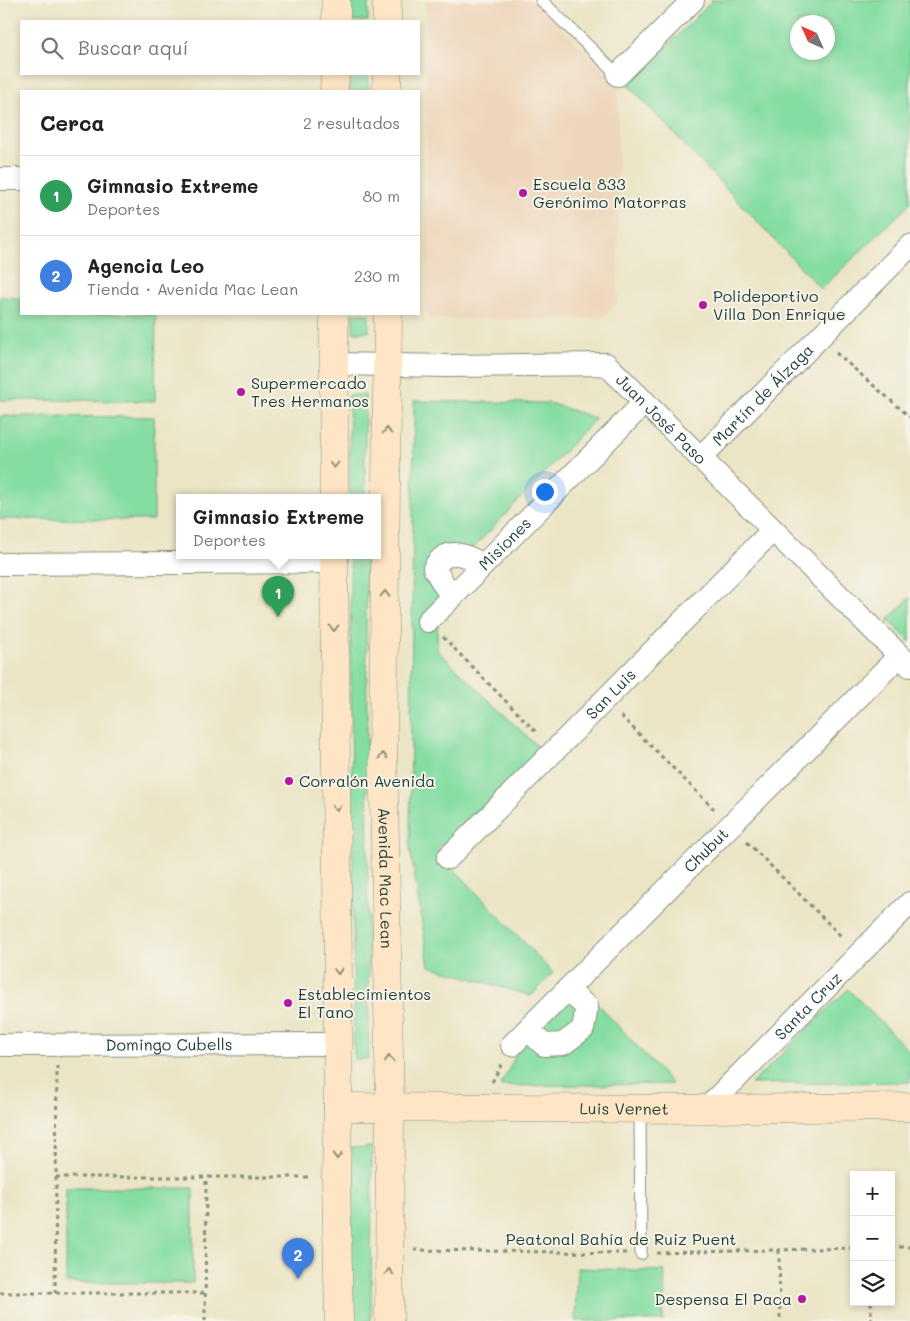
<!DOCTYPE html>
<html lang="es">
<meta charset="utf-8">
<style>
:root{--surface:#fff;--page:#f6f6f6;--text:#222;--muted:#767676;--line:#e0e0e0;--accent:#b5179e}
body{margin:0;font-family:Mali,sans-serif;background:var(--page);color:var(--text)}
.controls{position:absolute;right:15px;bottom:15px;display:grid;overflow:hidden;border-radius:0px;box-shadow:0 2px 8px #0003}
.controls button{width:45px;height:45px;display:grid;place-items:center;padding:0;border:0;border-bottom:1px solid var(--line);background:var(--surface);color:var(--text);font:25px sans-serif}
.compass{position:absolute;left:790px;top:15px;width:45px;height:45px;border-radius:50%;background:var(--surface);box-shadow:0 2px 8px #0003;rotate:315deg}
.you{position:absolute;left:544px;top:491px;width:18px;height:18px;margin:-12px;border:4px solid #fff;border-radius:50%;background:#1a73e8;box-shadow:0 0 0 8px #1a73e833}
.badge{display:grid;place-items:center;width:32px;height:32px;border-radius:50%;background:var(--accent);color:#fff;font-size:16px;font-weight:700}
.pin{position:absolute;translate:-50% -41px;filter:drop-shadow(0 1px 2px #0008)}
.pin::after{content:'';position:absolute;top:26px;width:18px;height:15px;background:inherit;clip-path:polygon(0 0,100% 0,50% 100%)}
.popup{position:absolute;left:176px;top:494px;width:205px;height:65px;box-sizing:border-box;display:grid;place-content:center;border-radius:0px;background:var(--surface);filter:drop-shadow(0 1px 4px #0005);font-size:16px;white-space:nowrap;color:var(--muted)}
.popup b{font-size:19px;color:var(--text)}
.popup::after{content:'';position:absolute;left:50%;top:100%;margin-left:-10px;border:10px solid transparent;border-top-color:var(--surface)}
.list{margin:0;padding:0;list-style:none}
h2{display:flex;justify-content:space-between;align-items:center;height:65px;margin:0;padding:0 20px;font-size:21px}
h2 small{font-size:16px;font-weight:400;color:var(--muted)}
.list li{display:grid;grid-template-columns:32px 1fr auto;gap:15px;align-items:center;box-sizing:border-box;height:80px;padding:0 20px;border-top:1px solid var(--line)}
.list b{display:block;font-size:19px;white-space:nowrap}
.list p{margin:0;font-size:16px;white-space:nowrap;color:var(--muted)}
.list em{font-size:16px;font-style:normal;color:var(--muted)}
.icon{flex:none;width:28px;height:28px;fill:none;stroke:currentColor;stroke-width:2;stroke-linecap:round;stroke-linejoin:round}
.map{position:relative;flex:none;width:910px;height:1321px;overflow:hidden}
.search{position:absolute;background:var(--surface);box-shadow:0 2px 8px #0003;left:20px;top:20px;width:400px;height:55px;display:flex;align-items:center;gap:12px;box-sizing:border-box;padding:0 18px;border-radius:0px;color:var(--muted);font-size:19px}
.panel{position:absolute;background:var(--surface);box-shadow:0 2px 8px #0003;left:20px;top:90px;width:400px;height:225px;border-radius:0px}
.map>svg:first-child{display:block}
.built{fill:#eed6bb}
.green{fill:#84dda2;stroke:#528d6b;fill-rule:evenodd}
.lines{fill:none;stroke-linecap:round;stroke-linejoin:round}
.lane-casing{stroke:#85917d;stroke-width:13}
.street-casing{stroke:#85917d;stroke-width:24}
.secondary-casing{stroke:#85917d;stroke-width:29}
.path{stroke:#85917d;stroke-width:3;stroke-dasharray:4 4;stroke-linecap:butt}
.lane{stroke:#fff;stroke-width:11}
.street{stroke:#fff;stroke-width:22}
.secondary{stroke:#fee5c5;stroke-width:28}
.oneway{stroke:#8e917c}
.poi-dot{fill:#b5179e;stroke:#f7f3e8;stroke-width:2}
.labels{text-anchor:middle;stroke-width:4;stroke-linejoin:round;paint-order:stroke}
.poi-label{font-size:16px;fill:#1f3d34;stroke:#f7f3e8;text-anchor:start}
.street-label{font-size:16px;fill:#1f3d34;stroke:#f7f3e8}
</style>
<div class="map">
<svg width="910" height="1321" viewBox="0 0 910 1321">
<rect width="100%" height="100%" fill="#f7f3e8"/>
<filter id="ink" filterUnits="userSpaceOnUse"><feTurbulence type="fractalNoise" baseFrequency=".02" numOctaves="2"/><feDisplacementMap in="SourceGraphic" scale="10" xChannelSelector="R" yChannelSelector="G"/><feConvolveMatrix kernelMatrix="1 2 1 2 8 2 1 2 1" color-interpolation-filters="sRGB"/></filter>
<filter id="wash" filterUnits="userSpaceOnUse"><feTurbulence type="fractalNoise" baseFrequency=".0096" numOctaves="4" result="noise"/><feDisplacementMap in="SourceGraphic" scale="20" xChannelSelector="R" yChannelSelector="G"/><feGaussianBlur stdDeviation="1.12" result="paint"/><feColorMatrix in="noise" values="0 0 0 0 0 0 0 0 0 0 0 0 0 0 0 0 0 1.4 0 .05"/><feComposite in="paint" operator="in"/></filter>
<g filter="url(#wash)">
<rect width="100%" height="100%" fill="#ebe5c6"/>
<path class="built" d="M426,0H533L618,84V302L601,318L427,319Z"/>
<path class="green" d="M349,0H368V21H349Z
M713,0H910V204L821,289L628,85ZM798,22H828V52H798Z
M350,74H368V91H350Z
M0,297L21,298V314H156L155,401L0,400Z
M353,314H369V332H353Z
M349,395H365V498H350Z
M414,401L549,403L596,418L438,586L437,650L541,750L437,851L553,973L531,996L429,966L410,848Z
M0,416L154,417V520L0,519Z
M350,556H366L369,1059H354Z
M910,597V642L888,620Z
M583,988L672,1084L500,1086L523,1042Z
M848,989L910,1052V1082L751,1084Z
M372,1147L371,1321H351L350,1148Z
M66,1188H193V1283H66Z
M577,1268L665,1271L663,1321H575Z"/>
</g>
<g filter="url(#ink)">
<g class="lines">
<defs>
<path id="lane" d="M541,0L618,75
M640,1109L641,1254"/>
<g id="street">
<path d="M618,75L693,0"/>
<path d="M0,179H21"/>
<path id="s1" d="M334,364L448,366L606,364L910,666"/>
<path id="s2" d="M700,458L910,246"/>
<path d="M0,564L334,562"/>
<path d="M459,590L446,588L434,568C447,546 465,554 483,565"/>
<path id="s3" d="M428,621L645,402"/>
<path id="s4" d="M448,858L773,530"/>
<path d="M528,1030L544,1045L563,1044L583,1029L587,1007L567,990"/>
<path id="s5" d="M0,1045L337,1044"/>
<path id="s6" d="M512,1045L899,656"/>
<path id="s7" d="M706,1109L910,903"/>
</g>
<g id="secondary">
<path d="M387,0V21"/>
<path d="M336,21V0"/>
<path d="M387,74V91"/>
<path d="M334,91L335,74"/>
<path d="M334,314V498"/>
<path id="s8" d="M388,314L383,741L390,1107L389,1321"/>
<path d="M334,556L338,980V1107L336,1176L339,1321"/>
<path id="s9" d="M338,1107L706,1109L910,1107"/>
</g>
</defs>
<use href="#lane" class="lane-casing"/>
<use href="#street" class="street-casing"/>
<use href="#secondary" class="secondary-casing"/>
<path class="path" d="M836,353L910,417
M443,637L538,734
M621,716L714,809
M747,842L843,938
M492,1082L502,1064
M56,1177H310
M891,1247H910
M414,1250L626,1253
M779,1250L780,1321
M657,1253L854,1248
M0,1293H205
M55,1293L57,1066
M871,1302V1321
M205,1321L206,1178"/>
<use href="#lane" class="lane"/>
<use href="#street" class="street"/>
<use href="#secondary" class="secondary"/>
</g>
<defs><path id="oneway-chevron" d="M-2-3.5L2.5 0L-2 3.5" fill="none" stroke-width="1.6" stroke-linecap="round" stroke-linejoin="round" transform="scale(1.25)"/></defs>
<g class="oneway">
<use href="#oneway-chevron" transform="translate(387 431) rotate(-89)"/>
<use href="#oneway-chevron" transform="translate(334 465) rotate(90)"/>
<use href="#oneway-chevron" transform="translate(385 594) rotate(-89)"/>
<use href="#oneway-chevron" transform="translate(334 628) rotate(89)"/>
<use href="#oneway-chevron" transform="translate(383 756) rotate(-91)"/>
<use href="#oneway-chevron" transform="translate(336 808) rotate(89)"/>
<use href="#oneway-chevron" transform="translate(338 971) rotate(89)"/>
<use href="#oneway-chevron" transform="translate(389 1059) rotate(-91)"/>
<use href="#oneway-chevron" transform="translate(337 1156) rotate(92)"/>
<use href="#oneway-chevron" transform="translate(389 1272) rotate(-90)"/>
</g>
</g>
<g class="poi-dot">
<circle cx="523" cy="193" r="5"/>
<circle cx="703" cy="305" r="5"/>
<circle cx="241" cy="392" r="5"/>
<circle cx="289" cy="781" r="5"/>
<circle cx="288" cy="1003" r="5"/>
<circle cx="802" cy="1299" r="5"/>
</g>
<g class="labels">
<g class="poi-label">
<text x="533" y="190">Escuela 833<tspan x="533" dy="18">Gerónimo Matorras</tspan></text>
<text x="713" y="302">Polideportivo<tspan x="713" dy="18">Villa Don Enrique</tspan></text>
<text x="251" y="389">Supermercado<tspan x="251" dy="18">Tres Hermanos</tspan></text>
<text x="299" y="787">Corralón Avenida</text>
<text x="298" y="1000">Establecimientos<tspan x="298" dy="18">El Tano</tspan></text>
<text x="792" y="1305" text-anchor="end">Despensa El Paca</text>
</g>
<g class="street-label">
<text dy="6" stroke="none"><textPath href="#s2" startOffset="89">Martín de Álzaga</textPath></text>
<text dy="6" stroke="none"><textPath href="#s1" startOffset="350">Juan José Paso</textPath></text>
<text dy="6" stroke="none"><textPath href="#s3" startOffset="109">Misiones</textPath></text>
<text dy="6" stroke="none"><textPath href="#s4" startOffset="231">San Luis</textPath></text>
<text dy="6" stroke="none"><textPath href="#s6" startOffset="275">Chubut</textPath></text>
<text dy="6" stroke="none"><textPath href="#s8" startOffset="564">Avenida Mac Lean</textPath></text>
<text dy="6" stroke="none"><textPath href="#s7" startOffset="145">Santa Cruz</textPath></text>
<text dy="6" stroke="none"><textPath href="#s5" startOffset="169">Domingo Cubells</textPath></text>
<text dy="6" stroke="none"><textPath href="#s9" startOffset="286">Luis Vernet</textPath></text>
<text x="621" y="1245">Peatonal Bahía de Ruiz Puent</text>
</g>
</g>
</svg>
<div class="controls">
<button>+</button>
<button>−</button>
<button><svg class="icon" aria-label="layers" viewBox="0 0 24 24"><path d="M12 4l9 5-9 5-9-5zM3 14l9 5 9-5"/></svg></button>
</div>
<svg class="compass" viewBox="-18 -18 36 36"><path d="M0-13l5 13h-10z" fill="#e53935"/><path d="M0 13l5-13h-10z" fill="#767676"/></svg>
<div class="you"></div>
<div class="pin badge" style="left:278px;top:617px;background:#2e9e5b">1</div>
<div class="popup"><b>Gimnasio Extreme</b>Deportes</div>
<div class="pin badge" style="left:298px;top:1279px;background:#3f7fe0">2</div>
<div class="search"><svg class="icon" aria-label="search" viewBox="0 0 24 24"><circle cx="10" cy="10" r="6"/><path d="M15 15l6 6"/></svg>Buscar aquí</div>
<section class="panel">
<h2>Cerca<small>2 resultados</small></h2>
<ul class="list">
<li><span class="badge" style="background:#2e9e5b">1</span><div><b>Gimnasio Extreme</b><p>Deportes</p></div><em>80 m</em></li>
<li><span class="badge" style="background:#3f7fe0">2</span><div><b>Agencia Leo</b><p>Tienda · Avenida Mac Lean</p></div><em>230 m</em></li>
</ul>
</section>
</div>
